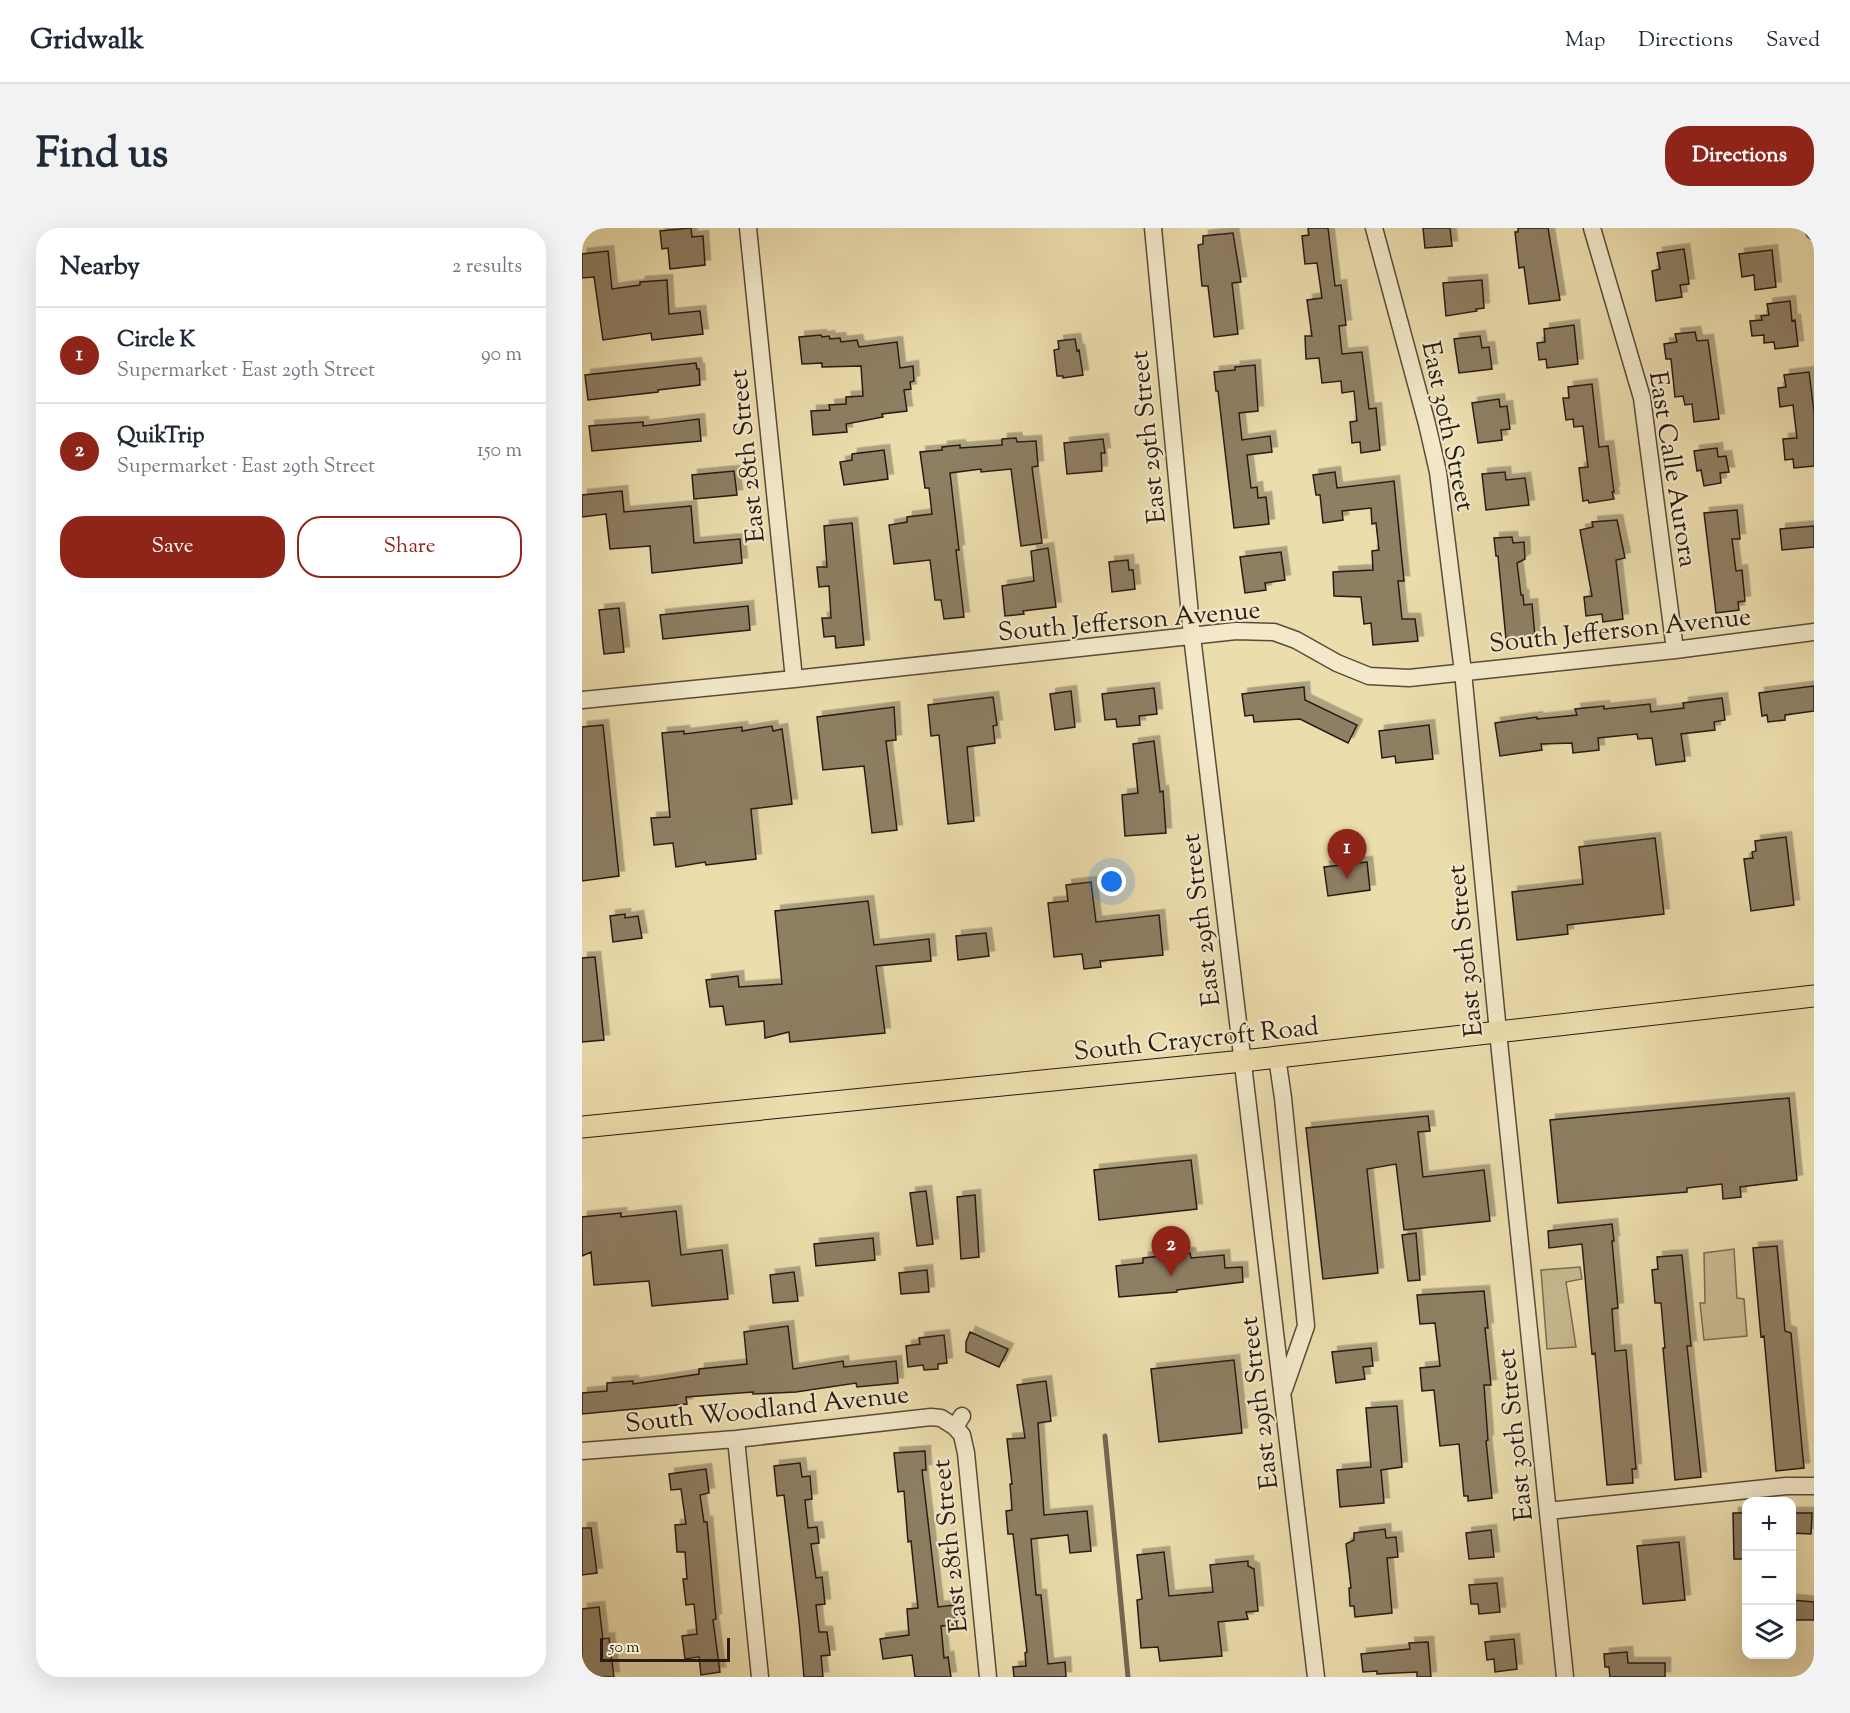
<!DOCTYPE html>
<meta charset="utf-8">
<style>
:root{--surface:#fff;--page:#f2f2f3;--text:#1f2937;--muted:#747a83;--line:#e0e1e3;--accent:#8f2418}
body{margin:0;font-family:"Sorts Mill Goudy",serif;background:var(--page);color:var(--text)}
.controls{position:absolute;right:18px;bottom:18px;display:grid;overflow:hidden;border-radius:12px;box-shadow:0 6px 24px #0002}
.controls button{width:54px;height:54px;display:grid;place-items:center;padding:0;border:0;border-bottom:2px solid var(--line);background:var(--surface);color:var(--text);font:30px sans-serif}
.scale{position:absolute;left:18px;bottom:15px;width:130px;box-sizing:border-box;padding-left:6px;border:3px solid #281a14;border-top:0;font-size:16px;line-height:21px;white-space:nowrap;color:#281a14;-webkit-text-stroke:4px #f3e9ca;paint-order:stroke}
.you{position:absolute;left:530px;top:654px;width:21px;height:21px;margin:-15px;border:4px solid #fff;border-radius:50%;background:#1a73e8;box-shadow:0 0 0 9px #1a73e833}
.badge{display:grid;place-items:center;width:39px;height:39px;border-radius:50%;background:var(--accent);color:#fff;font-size:20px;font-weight:700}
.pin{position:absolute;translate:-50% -50px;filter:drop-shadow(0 2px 3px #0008)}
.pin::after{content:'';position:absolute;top:32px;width:21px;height:18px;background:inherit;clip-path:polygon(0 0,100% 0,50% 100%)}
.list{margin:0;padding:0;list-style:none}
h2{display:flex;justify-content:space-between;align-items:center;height:78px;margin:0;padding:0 24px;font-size:26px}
h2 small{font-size:20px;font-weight:400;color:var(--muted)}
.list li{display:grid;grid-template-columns:39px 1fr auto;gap:18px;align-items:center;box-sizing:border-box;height:96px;padding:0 24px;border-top:2px solid var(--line)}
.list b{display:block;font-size:22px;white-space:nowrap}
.list p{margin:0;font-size:20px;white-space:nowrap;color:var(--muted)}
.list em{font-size:20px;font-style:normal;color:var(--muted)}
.actions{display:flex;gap:12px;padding:18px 24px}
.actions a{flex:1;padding:14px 0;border:2px solid var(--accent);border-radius:24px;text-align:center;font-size:21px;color:var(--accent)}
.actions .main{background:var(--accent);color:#fff}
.icon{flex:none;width:33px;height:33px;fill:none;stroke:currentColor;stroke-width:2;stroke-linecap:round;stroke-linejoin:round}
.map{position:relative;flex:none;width:1232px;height:1449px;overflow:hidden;border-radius:24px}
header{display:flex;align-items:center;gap:36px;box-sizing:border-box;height:84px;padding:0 30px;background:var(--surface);border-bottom:2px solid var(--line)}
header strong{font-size:28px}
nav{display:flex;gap:33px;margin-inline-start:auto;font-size:21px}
.intro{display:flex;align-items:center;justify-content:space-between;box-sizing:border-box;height:144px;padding:0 36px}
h1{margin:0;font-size:42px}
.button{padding:15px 27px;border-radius:24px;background:var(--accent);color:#fff;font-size:21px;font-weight:700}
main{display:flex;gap:36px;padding:0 36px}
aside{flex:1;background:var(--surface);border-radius:24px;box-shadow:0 6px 24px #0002}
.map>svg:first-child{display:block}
.green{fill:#cbbc93;stroke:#7a6b54;stroke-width:1.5}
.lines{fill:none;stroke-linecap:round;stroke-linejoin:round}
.stream{stroke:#756751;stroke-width:5}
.building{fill:#8e7f64;stroke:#281a14;stroke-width:1.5;filter:url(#shadow)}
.minor-casing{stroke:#594b3a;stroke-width:19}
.major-casing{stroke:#281a14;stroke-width:23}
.minor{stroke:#f3e9ca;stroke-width:16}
.major{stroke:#ecddad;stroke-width:21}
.labels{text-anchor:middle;stroke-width:4.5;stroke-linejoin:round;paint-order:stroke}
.street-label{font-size:26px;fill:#281a14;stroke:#f3e9ca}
</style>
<header>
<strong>Gridwalk</strong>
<nav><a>Map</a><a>Directions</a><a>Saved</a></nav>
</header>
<div class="intro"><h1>Find us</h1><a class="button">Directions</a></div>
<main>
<aside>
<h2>Nearby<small>2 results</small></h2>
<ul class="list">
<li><span class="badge">1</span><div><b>Circle K</b><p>Supermarket · East 29th Street</p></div><em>90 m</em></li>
<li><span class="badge">2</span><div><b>QuikTrip</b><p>Supermarket · East 29th Street</p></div><em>150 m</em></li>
</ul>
<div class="actions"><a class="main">Save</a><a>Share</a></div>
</aside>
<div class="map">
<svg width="1232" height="1449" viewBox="0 0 1232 1449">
<defs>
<filter id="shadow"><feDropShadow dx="5.5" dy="-5.5" stdDeviation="0" flood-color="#0004"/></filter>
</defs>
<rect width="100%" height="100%" fill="#ecddad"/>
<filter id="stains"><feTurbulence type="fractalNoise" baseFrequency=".00333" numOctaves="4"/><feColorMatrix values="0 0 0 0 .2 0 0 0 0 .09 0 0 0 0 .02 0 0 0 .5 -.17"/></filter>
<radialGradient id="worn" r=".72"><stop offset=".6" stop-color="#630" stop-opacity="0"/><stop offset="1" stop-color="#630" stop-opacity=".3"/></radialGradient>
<path class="green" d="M1152,1021L1155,1070L1162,1071L1165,1108L1122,1112L1118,1075H1123L1122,1025Z
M998,1039L1000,1051L984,1054L994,1119L965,1121L959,1042Z"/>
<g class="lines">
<path class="stream" d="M523,1208L546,1449"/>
</g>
<path class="building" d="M109,0L110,9L121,8L123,37L88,41L86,20L80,21L78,3Z
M726,0H746L753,58L759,57L764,97L757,98L760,126L780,124L787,181L794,180L798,222L779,225L778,214L770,215L768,194L775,193L772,163L760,165L759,153L740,155L737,130L724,131L723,108H730L725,72L740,70L735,35L723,36L720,8L727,7Z
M841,0H868L870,18L843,20Z
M936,0H966L978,72L947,76L942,39L937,40L933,4H936Z
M651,5L659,54L650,55L656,106L632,109L626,58H620L616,17L621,16V8Z
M1102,21L1107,56L1098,57L1100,69L1074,73L1070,43L1078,41L1075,25Z
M1190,22L1194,59L1173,62L1172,47L1160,49L1157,26Z
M26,23L30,61L58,57V54L85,52L87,86L118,83L121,106L70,112L69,105L21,112L12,49L0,50V26Z
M900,52L902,80L894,81L895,83L864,88L861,55Z
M1208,73L1210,93L1213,92L1216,118L1193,121L1192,114L1182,115V107L1170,108L1168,93L1180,92L1179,88L1187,87L1185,76Z
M992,97L996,136L965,140L964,131L957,132L955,115L963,114L962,101Z
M1113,104L1115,113L1126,112L1137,191L1112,194L1110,176L1103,177L1101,168L1093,169L1089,131H1084L1082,116L1095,114L1093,106Z
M239,107L240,109L247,108L248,111L258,110L259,114L275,112L277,119L315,114L318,140L331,138L332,153L328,154L329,161L322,162L325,183L300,186L301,189L264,196L265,204L231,207L229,183L248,182L247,177L264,176V169L281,168L279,138L240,139V135L220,136L217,109Z
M898,108L900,120L907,119L910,141L877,145L872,111Z
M493,111L495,123L497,122L501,147L481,150V148H475L472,122L477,121L476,113Z
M114,135L115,141H117L118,157L76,162V164L6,172L3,147Z
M673,137L676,183L657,185L660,212L688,208L690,224L665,227L669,260L675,259L676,270L684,269L687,296L652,300L636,163H634L632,144L653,142V139Z
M1227,144L1232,184V238L1212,240L1211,231L1203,232L1201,211L1215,210L1211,177L1198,179L1196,160L1204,159L1202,147Z
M1010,156L1017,219L1026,218L1032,264H1030L1032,271L1007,275L1006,272L1001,273L997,240L1006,239L1001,198L992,199L991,191L984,192L981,170H987L986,159Z
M917,171L918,179L925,178L928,201L919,202L920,212L896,215L890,175Z
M117,191L119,213L10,223L7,198L61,194V198Z
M434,210L435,214L454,213L456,238L450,239L460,315L439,318L429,241L399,244V241L368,245L377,322H374L382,389L362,391L359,372H353L348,332L312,336L307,297L325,294V289L350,286L347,260H343L338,224L360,222V219L378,217V220L420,217V211Z
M521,211L523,225H519L520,243L485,246L482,215Z
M1135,220L1136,229L1144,228L1147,244L1138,245L1139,255L1122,258L1119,242L1115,243L1112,223Z
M302,222L306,251L262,257L258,234L270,232V226Z
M152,243L155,267L112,271L110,247Z
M753,244L755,260L812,253L822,353H816L820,391H833L836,413L791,417L789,395L782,396L779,369L752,368L751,344L791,342L790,323L797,322L794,295L790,296L789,280L760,283L761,292L741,295L738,267H734L731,247Z
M923,244L924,252L943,250L947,277L904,282L900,246Z
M40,263L42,284L109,278L112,315L158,311L160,335L70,345L68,318L28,321L24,286L0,289V267Z
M1155,282L1158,311H1150L1154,343L1160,342L1163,373L1156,374L1157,382L1134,385L1122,285Z
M1035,292L1043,330L1034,332L1041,391L1021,394L1020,386L1004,388L1002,369L1010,368L998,302L1011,299L1010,294Z
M270,295L282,417L254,420L253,408L242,409L240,390H249L247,358L237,359L235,339H245L242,298Z
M1232,298V319L1200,322L1198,301Z
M930,309L931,315L942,314L943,331L935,335L939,367H941L942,377L950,376L953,408L924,411L916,328H914L912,310Z
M466,320L474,379L441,383L442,386L423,388L420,358L452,353L449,323Z
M699,324L703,352L683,355L684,362L663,365L658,329Z
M546,332L547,342H551L553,361L530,364L527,334Z
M166,378L168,402L81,411L78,387Z
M37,380L42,424L22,426L17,382Z
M1232,458V483L1203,487V492L1186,494L1185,487L1180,488L1177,465Z
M722,459L723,472L775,497L766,515L718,491L672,494L671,487L663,488L660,466Z
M572,460L575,486L557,488L558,497L535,499L534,491L523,492L520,466Z
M489,463L493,499L473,502L468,466Z
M411,469L415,497L411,498L413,515L385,519L392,593L366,596L357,507L349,508L346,477Z
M1140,470L1143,492L1132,494L1133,502L1099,506L1103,533L1074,537L1070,510L1056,511L1055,506L1016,510L1017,522L991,525L990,515L959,516L960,522L918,528L913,495L955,489V491L995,487L993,481L1022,478V481L1068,476L1069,484L1102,480L1101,475Z
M312,479L314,512L304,513L315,602L290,605L282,538L241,542L235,489Z
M21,497L37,648L0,653V499Z
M847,497L851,531L814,535L813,528L800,530L797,503Z
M190,498L191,503L200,501L210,576L169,581L174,631L124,637L123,634L94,639L91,615L72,617L69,590L88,589L80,505L102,503V506L160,499V503Z
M572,513L578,564L581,563L584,605L543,608L540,567L556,565L551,516Z
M1204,609L1212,677L1169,683L1162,631L1171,630L1170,624L1174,623L1173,613Z
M1073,610L1082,686L985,697L986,706L935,712L930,664L1001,656L997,619Z
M785,634L788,662L746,668L742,639Z
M509,654L514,694L577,687L581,727L518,733L519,739L502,741L500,726L472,729L466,675L486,673L484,657Z
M286,673L292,717L347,711L349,733L294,738L303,805L208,814L207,804L183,810L182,793L144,797L141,778L128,779L124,752L156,748L157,759L200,756L193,683Z
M43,686V690L56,688L60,710L31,714L28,688Z
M404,705L407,728L376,732L374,708Z
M13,729L22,812L0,814V730Z
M1207,870L1215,952L1158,959L1159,969L1141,971L1140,956L1105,960V964L976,975L968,892Z
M846,888L848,903L836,904L841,949L902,942L908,993L822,1002L814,936L785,941L796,1045L741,1051L724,900Z
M609,932L615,981L517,992L512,942Z
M344,963L351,1016L335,1018L328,965Z
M393,967L397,1029L379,1031L375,969Z
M94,983L99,1027L140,1022L146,1071L70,1078L67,1053L12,1057L9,1024L0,1028V989L39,985V989Z
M1030,996L1032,1013H1030L1036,1080L1030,1081L1033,1123L1044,1122L1054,1241H1050L1051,1255L1025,1257L1013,1125L1010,1126L1000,1016L967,1020L966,1003Z
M834,1005L838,1052L826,1053L820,1007Z
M291,1010L293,1032L234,1038L232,1016Z
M1195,1018L1203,1103L1209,1105L1222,1240L1194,1243L1182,1108L1179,1109L1171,1020Z
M608,1025L609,1030L642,1027L643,1040L660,1039L661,1054L595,1062V1064L537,1069L534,1038L561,1035V1030Z
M1100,1027L1109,1118H1105L1119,1249L1093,1252L1081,1120H1083L1079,1075H1073L1070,1042L1076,1041L1075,1029Z
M345,1042L347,1064L319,1066L317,1045Z
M212,1044L216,1073L191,1075L188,1047Z
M902,1063L906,1100H903L909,1157H902L906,1212L904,1213L910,1270L886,1273V1268H882L877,1216L858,1218L852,1162L840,1163L838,1140L858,1138L853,1095L838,1096L835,1067Z
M206,1098L211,1141L261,1133L262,1139L314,1133L316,1155L275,1159L274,1155L214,1164L171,1166V1164L104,1169L105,1176L0,1186V1165L25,1163V1155L51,1153V1156L117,1146V1141L165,1136L162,1104Z
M388,1104L426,1121L417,1139L384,1124V1114Z
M362,1107L365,1135L356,1136V1141L342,1142L341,1137L326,1139L324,1118L338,1116L337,1110Z
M789,1120L791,1138L781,1139L783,1151L754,1155L750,1124Z
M652,1132L660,1205L577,1214L569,1141Z
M464,1153L469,1193L456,1195L462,1287L505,1283L509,1323L488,1325L486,1307L449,1311L454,1367H459L466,1436L483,1434L484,1449H432L431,1439L444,1438L443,1425L445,1424L431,1306H426L424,1283L430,1282L428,1256H430L425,1211L443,1210L435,1157Z
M815,1178L820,1239L799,1242L802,1275L758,1279L755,1242L789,1239L784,1180Z
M343,1223L344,1242H340L356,1379L372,1377L373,1397L359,1398L362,1430L366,1429L369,1449H333L330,1427L301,1431L298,1411L327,1407L325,1381L336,1380L329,1313L326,1314L322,1263L316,1264L312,1225Z
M218,1235L220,1249L228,1248L230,1271L223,1272L226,1300L235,1299L237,1315L229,1316L234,1350L240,1349L243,1376L234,1377L237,1404H245L248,1427L239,1428L241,1449H222L217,1393L202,1267L195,1268L192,1238Z
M124,1241L127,1265L118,1267L122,1294H125L134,1391L131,1392L138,1444L119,1447L117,1429L103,1431L100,1408L115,1406L112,1376L104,1377L101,1351H105L103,1324H95L93,1297L104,1296L99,1261L89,1262L87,1246Z
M1151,1285H1164V1331H1152Z
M1209,1285H1230L1229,1306L1209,1305Z
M0,1300H9L15,1345L0,1347Z
M803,1301L804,1310L814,1309L816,1329L805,1330L810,1385L773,1389L772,1378H768L767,1360H769L764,1316L772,1312V1305Z
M909,1302L912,1329L887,1331L884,1305Z
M1097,1314L1103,1372L1061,1376L1055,1318Z
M582,1324L587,1368L631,1364L628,1337L666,1333V1338L672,1341L676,1383L664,1384L666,1391L636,1394L640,1428L578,1433L576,1419L559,1420L555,1372L560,1371L555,1327Z
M915,1355L918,1384L897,1386L896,1376H889L887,1357Z
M1209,1372L1232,1374V1392H1209Z
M17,1379L21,1411L27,1410L32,1449H0V1381Z
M932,1411L935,1441L913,1444L912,1431L905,1432L903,1414Z
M846,1414L849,1449H835V1444L795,1446V1443L781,1444L779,1426L828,1421L827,1415Z
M1045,1424L1046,1435H1083V1449H1028L1027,1439H1023L1022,1426Z"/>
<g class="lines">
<defs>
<path id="minor" d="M166,0L212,451
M571,0L610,408L734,1449
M792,0L845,196L856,244L881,444L916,804L983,1449
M1010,0L1060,170L1093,422
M1231,0L1232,3
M0,472L212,451L654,403L692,404L714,412L755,435L787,448L827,450L1093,422L1232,404
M695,829L701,870L724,1098L702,1161
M380,1188L373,1199L380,1207L384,1225L406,1449
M154,1211L178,1449
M0,1223L154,1211L349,1189L359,1190L373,1199
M966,1283L1204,1258H1232"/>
<path id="major" d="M0,899L661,833L1232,768"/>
</defs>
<use href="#minor" class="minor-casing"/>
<use href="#major" class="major-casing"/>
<use href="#minor" class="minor"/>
<use href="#major" class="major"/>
</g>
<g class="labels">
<g class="street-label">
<text transform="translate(867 198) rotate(78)" y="9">East 30th Street</text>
<text transform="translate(565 209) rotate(-96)" y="9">East 29th Street</text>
<text transform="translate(164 228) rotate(-96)" y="9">East 28th Street</text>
<text transform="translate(1092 241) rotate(81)" y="9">East Calle Aurora</text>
<text transform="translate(547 392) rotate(-5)" y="9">South Jefferson Avenue</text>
<text transform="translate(1038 401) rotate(-6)" y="9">South Jefferson Avenue</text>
<text transform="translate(618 692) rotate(-97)" y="9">East 29th Street</text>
<text transform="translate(882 723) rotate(-96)" y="9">East 30th Street</text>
<text transform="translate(614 810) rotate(-6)" y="9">South Craycroft Road</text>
<text transform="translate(676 1175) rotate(-97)" y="9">East 29th Street</text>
<text transform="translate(185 1180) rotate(-6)" y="9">South Woodland Avenue</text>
<text transform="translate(932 1207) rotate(-96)" y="9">East 30th Street</text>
<text transform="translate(367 1318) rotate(-96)" y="9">East 28th Street</text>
</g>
</g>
<rect width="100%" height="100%" filter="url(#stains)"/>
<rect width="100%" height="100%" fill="url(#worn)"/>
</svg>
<div class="controls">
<button>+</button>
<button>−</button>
<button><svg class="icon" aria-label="layers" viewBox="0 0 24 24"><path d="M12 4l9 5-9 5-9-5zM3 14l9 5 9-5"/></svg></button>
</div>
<div class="scale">50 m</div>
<div class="you"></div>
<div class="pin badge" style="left:765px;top:651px">1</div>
<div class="pin badge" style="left:589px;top:1048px">2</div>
</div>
</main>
